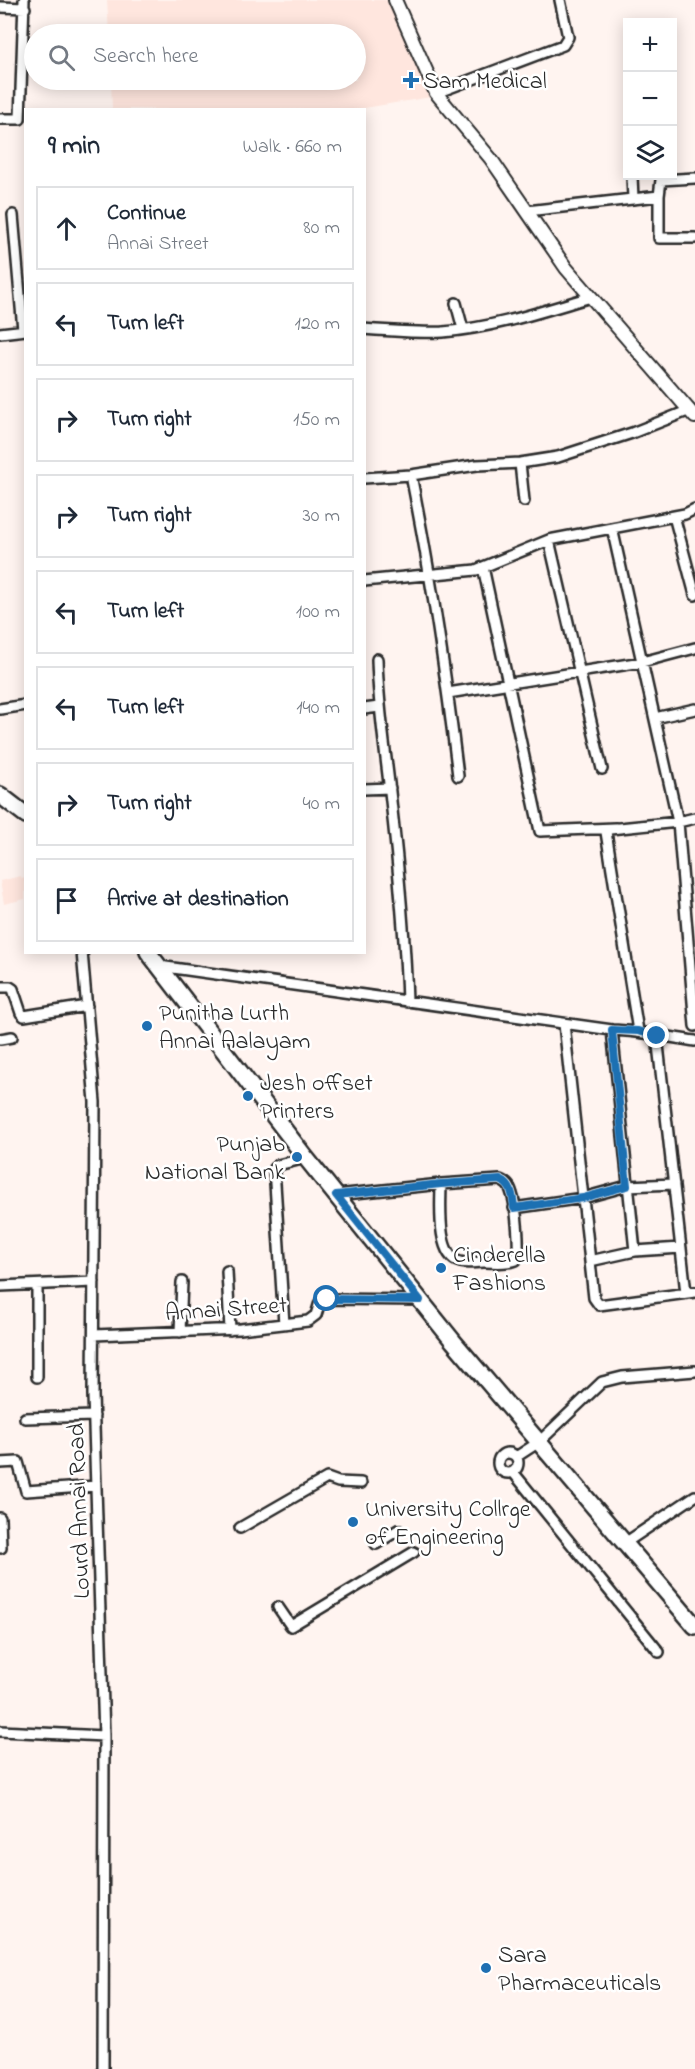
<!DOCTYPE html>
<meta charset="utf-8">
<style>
:root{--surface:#fff;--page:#f6f6f7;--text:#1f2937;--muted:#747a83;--line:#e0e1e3}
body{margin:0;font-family:"Indie Flower",sans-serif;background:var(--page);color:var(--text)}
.controls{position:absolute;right:18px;top:18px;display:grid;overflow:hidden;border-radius:0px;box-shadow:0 3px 15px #0003}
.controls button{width:54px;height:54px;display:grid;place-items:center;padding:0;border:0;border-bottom:2px solid var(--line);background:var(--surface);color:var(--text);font:30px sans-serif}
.stop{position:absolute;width:18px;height:18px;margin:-14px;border:4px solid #1f6fb2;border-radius:50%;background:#fff}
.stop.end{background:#1f6fb2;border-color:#fff;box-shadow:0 2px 6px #0008}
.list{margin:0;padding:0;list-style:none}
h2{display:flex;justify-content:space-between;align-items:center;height:78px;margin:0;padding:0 24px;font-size:26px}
h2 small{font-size:20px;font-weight:400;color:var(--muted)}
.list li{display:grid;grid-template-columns:39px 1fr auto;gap:18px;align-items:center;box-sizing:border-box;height:84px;margin:0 12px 12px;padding:0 12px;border:2px solid var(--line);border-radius:0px}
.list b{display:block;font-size:22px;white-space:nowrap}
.list p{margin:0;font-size:20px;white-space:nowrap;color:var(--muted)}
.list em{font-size:20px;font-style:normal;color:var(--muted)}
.icon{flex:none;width:33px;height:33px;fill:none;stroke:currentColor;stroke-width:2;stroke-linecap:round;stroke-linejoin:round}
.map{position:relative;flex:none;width:695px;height:2069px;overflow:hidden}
.search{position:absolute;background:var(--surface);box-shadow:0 3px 15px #0003;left:24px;top:24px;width:342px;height:66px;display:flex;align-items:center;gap:15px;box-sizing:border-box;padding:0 21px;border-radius:33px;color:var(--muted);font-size:22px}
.panel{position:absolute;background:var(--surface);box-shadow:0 3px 15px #0003;left:24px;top:108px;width:342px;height:846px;border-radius:0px}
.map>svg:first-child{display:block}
.built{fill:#ffe6de}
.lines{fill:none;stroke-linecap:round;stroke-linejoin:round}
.minor-casing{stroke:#2b2b2b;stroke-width:14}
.tertiary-casing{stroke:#2b2b2b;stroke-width:16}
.primary-casing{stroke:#2b2b2b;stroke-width:20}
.minor{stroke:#fff;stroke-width:9}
.tertiary{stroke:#fff;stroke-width:12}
.primary{stroke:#fff;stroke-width:15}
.route{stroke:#1f6fb2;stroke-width:8}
.poi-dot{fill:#1f6fb2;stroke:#fff;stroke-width:2}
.labels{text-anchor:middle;stroke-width:5;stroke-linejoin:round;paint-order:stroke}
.poi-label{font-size:24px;fill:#2b2b2b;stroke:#fff;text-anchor:start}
.street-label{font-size:24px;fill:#2b2b2b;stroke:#fff}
</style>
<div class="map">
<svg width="695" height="2069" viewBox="0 0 695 2069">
<rect width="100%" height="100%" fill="#fff4f0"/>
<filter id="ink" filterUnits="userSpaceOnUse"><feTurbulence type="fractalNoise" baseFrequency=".0167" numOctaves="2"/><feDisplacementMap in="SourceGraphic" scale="12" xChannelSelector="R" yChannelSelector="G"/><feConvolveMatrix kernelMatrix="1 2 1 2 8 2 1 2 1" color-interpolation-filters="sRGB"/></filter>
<g filter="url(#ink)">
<path class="built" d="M107,0H388L431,97L353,110L112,109L111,80H356V34H109Z
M21,876L22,879L25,878V899L4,904L0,881Z"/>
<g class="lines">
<defs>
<path id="minor" d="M0,7L25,8
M436,93L563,45L568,37L560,0
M0,119H20L24,0
M632,176L633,199
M659,196L661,180L695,178
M527,211L659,196V238H695
M13,215L23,330
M456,303L463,329
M364,329C391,331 417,333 443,332C493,328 543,311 591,297
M0,333L26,330
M520,463L524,501
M411,475C431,575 446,675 458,776
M364,478L411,475L477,465L520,463L558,457L632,433L690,410
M674,516L695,595
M612,528L678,822L695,1026
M549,540L602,769
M483,567L540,831L615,828
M364,581L476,570L549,540L685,514L695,509
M377,659C378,704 385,747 390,792C398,862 405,931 407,1002
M448,693L642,662L695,648
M0,709L26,705
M364,709L379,707
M655,718L695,709
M364,789L390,788
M82,952L95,1102L93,1395L104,1736L103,2069
M159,966L612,1030C640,1031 667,1037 695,1041
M0,987H10L13,989L21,1013L24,1016L87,1006
M564,1024L594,1298L599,1305L695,1292
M612,1030L635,1251
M638,1031L606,832L610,829L678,822L695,818
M657,1036L686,1293
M0,1039L12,1037
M336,1195L441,1184L500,1180C507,1183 510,1186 512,1194C516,1205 521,1250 516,1260C506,1264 494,1262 484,1262C476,1262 467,1264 460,1262C436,1256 441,1203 441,1184
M514,1208L583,1198L627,1186L674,1184
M590,1261L635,1251L681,1248
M227,1271L230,1330
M37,1285V1377
M0,1286L94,1282
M284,1324L274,1168L278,1165L306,1158
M180,1332L182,1282
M94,1335L240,1329L308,1321L316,1315L320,1302L327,1299L420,1300
M25,1418L94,1416
M498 1463a10 10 0 1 1 20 0a10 10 0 1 1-20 0Z
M516,1457L539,1442L602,1382L622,1377L695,1371
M0,1463L18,1462L26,1491L96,1486
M513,1472L659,1652
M0,1518L1,1548
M240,1528L327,1478L338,1482L361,1483
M625,1543L695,1496
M376,1544L398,1530
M278,1607L291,1626L414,1552
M0,1731L104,1736"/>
<path id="tertiary" d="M395,0L436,93L491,159L566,268L695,417"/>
<path id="primary" d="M0,795L26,815
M148,952L306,1158L453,1341L695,1626"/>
</defs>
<use href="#minor" class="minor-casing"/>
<use href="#tertiary" class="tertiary-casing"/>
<use href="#primary" class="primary-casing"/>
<use href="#minor" class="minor"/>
<use href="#tertiary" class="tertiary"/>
<use href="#primary" class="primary"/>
</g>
</g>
<g class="lines" filter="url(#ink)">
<path class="route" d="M327,1299L420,1300L336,1195L441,1184L500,1180C512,1185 513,1196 514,1208L583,1198L627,1186L612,1030L638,1031L657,1036"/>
</g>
<g class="poi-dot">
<path d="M408 71h6v6h6v6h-6v6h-6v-6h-6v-6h6z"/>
<circle cx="147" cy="1026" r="6"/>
<circle cx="248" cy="1096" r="6"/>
<circle cx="297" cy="1157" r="6"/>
<circle cx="441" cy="1268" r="6"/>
<circle cx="353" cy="1522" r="6"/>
<circle cx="486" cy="1968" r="6"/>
</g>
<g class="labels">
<g class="poi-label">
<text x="423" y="88">Sam Medical</text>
<text x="159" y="1020">Punitha Lurth<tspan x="159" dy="28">Annai Aalayam</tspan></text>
<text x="260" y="1090">Jesh offset<tspan x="260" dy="28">Printers</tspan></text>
<text x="285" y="1151" text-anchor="end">Punjab<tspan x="285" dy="28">National Bank</tspan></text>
<text x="453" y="1262">Cinderella<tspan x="453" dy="28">Fashions</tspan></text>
<text x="365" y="1516">University Collrge<tspan x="365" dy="28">of Engineering</tspan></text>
<text x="498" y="1962">Sara<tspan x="498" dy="28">Pharmaceuticals</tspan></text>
</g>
<g class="street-label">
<text transform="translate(226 1308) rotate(-4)" y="8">Annai Street</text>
<text transform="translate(78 1511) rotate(-92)" y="8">Lourd Annai Road</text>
</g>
</g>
</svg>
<div class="controls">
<button>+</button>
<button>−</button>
<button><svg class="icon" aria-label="layers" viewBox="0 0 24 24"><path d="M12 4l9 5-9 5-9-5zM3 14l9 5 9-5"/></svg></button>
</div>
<div class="stop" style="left:327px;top:1299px"></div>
<div class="stop end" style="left:657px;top:1036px"></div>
<div class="search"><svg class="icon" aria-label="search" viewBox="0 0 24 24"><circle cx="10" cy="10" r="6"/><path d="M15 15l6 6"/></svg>Search here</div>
<section class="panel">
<h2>9 min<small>Walk · 660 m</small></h2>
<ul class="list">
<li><svg class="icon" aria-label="ahead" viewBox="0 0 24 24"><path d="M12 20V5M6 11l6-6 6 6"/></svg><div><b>Continue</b><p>Annai Street</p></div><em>80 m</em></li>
<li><svg class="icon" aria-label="left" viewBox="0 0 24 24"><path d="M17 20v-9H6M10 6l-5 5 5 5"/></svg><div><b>Turn left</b></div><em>120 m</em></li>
<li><svg class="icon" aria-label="right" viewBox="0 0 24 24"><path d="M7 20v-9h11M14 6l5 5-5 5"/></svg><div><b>Turn right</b></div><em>150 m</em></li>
<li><svg class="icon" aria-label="right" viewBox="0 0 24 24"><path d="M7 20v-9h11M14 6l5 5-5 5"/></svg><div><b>Turn right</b></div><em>30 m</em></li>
<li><svg class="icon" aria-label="left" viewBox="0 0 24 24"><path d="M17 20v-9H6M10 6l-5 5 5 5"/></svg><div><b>Turn left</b></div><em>100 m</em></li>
<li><svg class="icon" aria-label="left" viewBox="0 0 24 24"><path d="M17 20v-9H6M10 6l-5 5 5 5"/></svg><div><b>Turn left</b></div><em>140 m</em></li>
<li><svg class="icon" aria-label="right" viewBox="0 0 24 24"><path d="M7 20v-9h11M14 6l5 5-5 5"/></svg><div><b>Turn right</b></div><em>40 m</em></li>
<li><svg class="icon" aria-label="arrive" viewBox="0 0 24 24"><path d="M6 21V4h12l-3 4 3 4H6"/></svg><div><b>Arrive at destination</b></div></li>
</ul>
</section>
</div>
